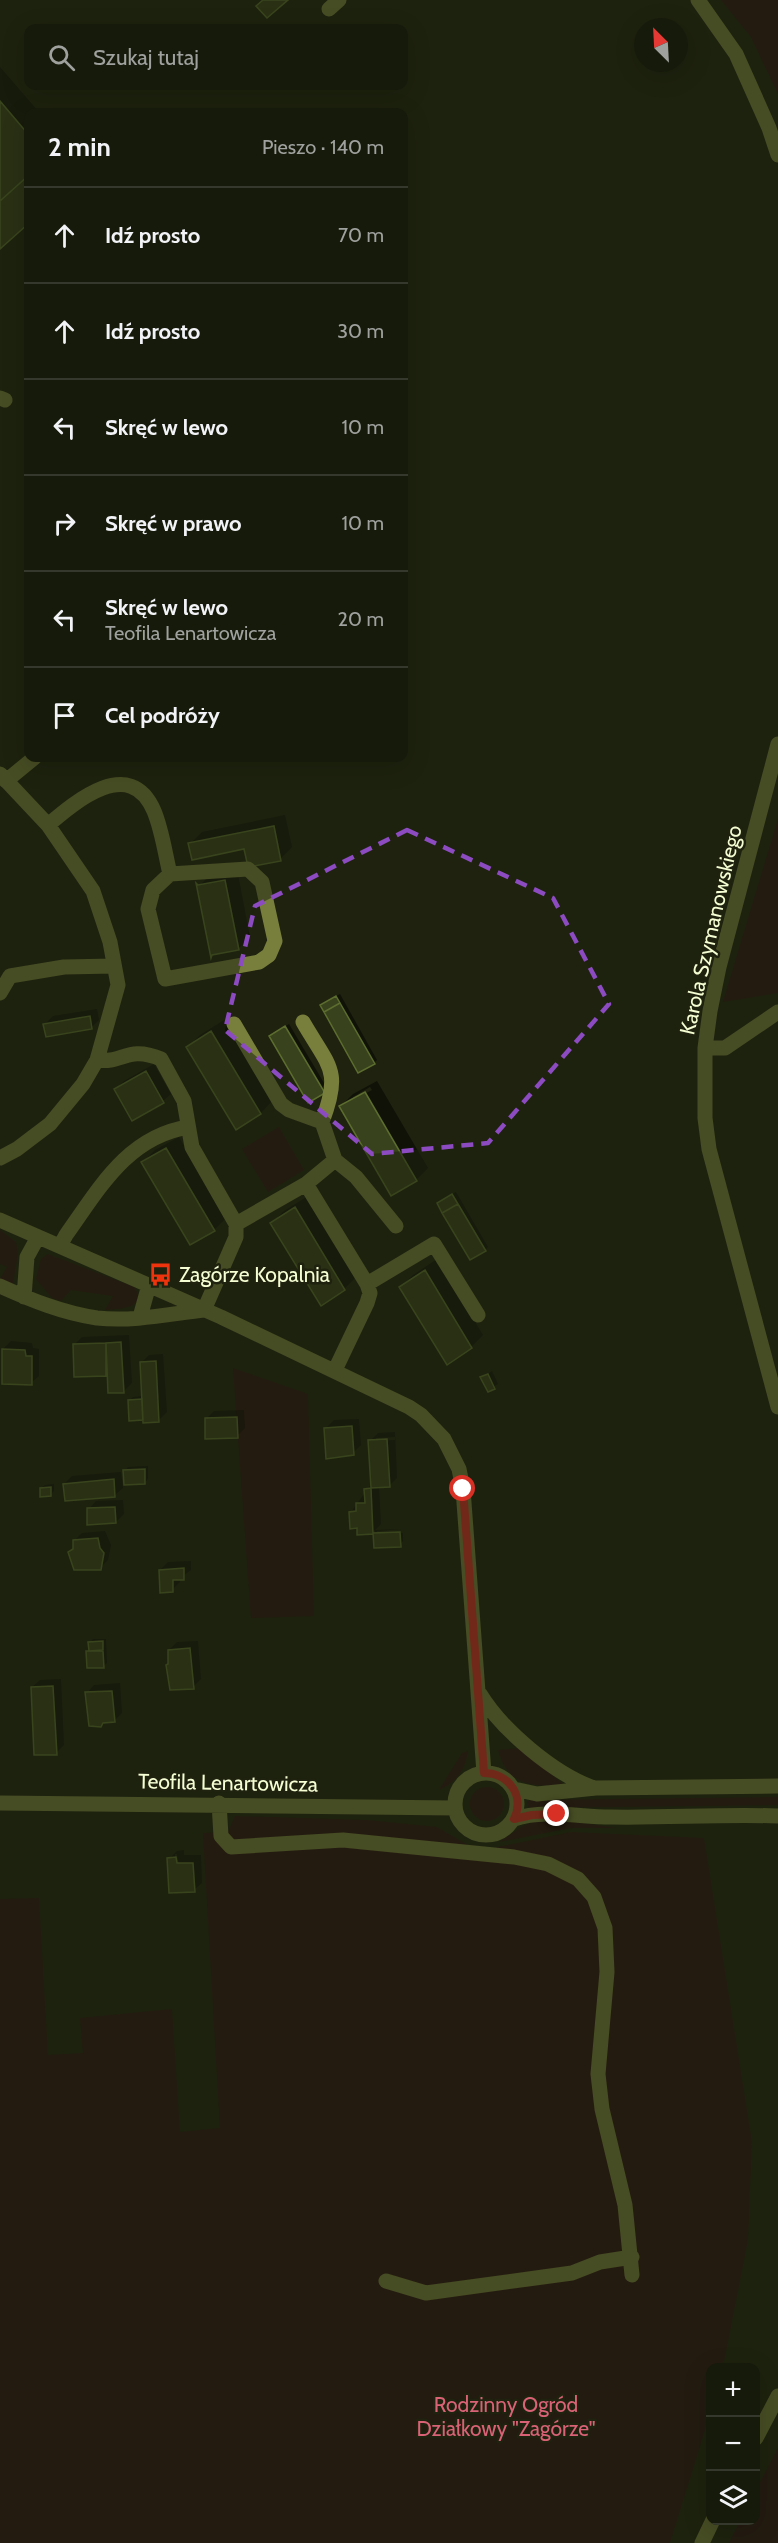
<!DOCTYPE html>
<html lang="pl">
<meta charset="utf-8">
<style>
:root{--surface:#161a0b;--page:#1f2314;--text:#f1f3f6;--muted:#9ea19d;--line:#35382c}
body{margin:0;font-family:Cabin,sans-serif;background:var(--page);color:var(--text)}
.controls{position:absolute;right:18px;bottom:18px;display:grid;overflow:hidden;border-radius:12px;box-shadow:0 6px 24px #0002}
.controls button{width:54px;height:54px;display:grid;place-items:center;padding:0;border:0;border-bottom:2px solid var(--line);background:var(--surface);color:var(--text);font:30px sans-serif}
.compass{position:absolute;left:634px;top:18px;width:54px;height:54px;border-radius:50%;background:var(--surface);box-shadow:0 6px 24px #0002;rotate:336deg}
.stop{position:absolute;width:18px;height:18px;margin:-14px;border:4px solid #d93025;border-radius:50%;background:#fff}
.stop.end{background:#d93025;border-color:#fff;box-shadow:0 2px 6px #0008}
.list{margin:0;padding:0;list-style:none}
h2{display:flex;justify-content:space-between;align-items:center;height:78px;margin:0;padding:0 24px;font-size:26px}
h2 small{font-size:20px;font-weight:400;color:var(--muted)}
.list li{display:grid;grid-template-columns:39px 1fr auto;gap:18px;align-items:center;box-sizing:border-box;height:96px;padding:0 24px;border-top:2px solid var(--line)}
.list b{display:block;font-size:22px;white-space:nowrap}
.list p{margin:0;font-size:20px;white-space:nowrap;color:var(--muted)}
.list em{font-size:20px;font-style:normal;color:var(--muted)}
.icon{flex:none;width:33px;height:33px;fill:none;stroke:currentColor;stroke-width:2;stroke-linecap:round;stroke-linejoin:round}
.map{position:relative;flex:none;width:778px;height:2543px;overflow:hidden}
.search{position:absolute;background:var(--surface);box-shadow:0 6px 24px #0002;left:24px;top:24px;width:384px;height:66px;display:flex;align-items:center;gap:15px;box-sizing:border-box;padding:0 21px;border-radius:12px;color:var(--muted);font-size:22px}
.panel{position:absolute;background:var(--surface);box-shadow:0 6px 24px #0002;left:24px;top:108px;width:384px;height:654px;border-radius:12px}
.map>svg:first-child{display:block}
.green{fill:#2c1312}
.shadow{fill:#0007;fill-rule:evenodd}
.building{fill:#38421c;stroke:#5c6d2f;stroke-width:1.5}
.lines{fill:none;stroke-linecap:round;stroke-linejoin:round}
.minor{stroke:#787f3c;stroke-width:15}
.route{stroke:#d93025;stroke-width:8}
.marked{fill:none;stroke:#8d4bc2;stroke-width:4.5;stroke-dasharray:12 8;stroke-linejoin:round}
.labels{text-anchor:middle;stroke-width:5;stroke-linejoin:round;paint-order:stroke}
.street-label{font-size:21px;fill:#f5fdd2;stroke:#1e220f}
.poi-label{font-size:21px;fill:#f5fdd2;stroke:#1e220f;text-anchor:start}
.park-label{font-size:21px;fill:#d96277;stroke:#1e220f}
</style>
<div class="map">
<svg width="778" height="2543" viewBox="0 0 778 2543">
<rect width="100%" height="100%" fill="#1e220f"/>
<path class="green" d="M721,0H778V94L751,37Z
M778,819V993L723,1002Z
M279,1127L304,1170L268,1192L242,1149Z
M0,1230L16,1242L18,1253L13,1284L0,1279L7,1267L0,1264Z
M48,1254L134,1287C149,1308 119,1309 105,1310L113,1296L71,1290L61,1301L52,1298L36,1279L41,1259Z
M233,1368L308,1394L314,1616L251,1618Z
M520,1748L564,1785C532,1787 508,1786 498,1750Z
M468,1751C466,1769 456,1783 439,1790L462,1753Z
M470 1804a17 17 0 1 1 34 0a17 17 0 1 1-34 0Z
M778,1797V1805L529,1808L527,1802L530,1800Z
M235,1816L367,1820L437,1827L468,1845L493,1848L571,1832L704,1838L752,2142L748,2240L723,2367L710,2368V2414L670,2543H0V1899L39,1898L48,2055L83,2053L80,2018L172,2009L180,2132L220,2128L203,1833L228,1832Z
M536,1821H568L617,1828H571L499,1842L523,1826Z
M778,2448V2543H729L740,2521L756,2520V2490Z"/>
<path class="shadow" d="M0,67L39,112H28V222L0,247Z
M285,815L292,847L280,859L245,848L190,844L202,832Z
M237,869L250,937L238,949L199,886L211,874Z
M340,994L377,1060L374,1063L325,1002Z
M97,1009L99,1020L91,1028L45,1024L53,1016Z
M224,1020L272,1101L261,1113L237,1128L188,1047L200,1035Z
M289,1024L327,1088L309,1101L274,1033Z
M154,1064L171,1094L163,1101L133,1118L116,1089L124,1081Z
M377,1081L428,1168L416,1180L341,1106L353,1094ZM370,1087L372,1090L353,1100V1097Z
M179,1137L226,1218L214,1230L143,1162L155,1150Z
M456,1192L488,1247L485,1250L442,1200Z
M308,1196L356,1277L344,1289L272,1223L284,1211Z
M437,1259L483,1335L471,1347L401,1287L413,1275Z
M129,1335L132,1383L124,1391L108,1374L76,1376L74,1345L82,1337Z
M11,1341L32,1343L33,1348L39,1349V1376L31,1383L3,1349Z
M163,1354L167,1412L159,1420L130,1400L133,1397L143,1396L141,1363L149,1355Z
M492,1371L498,1384L488,1390L482,1378Z
M244,1410L245,1428L237,1436L206,1419L214,1411Z
M359,1419L361,1445L353,1453L326,1428L334,1420Z
M395,1432L397,1478L389,1486H379L381,1524L375,1530L403,1529L377,1531V1534L403,1533V1541L400,1545L376,1546L375,1530L373,1532L358,1527L351,1512L372,1483L370,1441L378,1433ZM395,1437V1440L376,1441V1438Z
M148,1466V1479L145,1482L125,1471L128,1467Z
M121,1472L123,1488L115,1495L64,1484L72,1476Z
M54,1484V1491L50,1495L41,1488L45,1485Z
M123,1500L124,1514L116,1522L89,1509L96,1501Z
M105,1531L111,1545L108,1560L100,1568L74,1549V1541L82,1533Z
M191,1561V1570L180,1578V1582L172,1590L160,1570L168,1562Z
M93,1639H106L107,1663L103,1666L88,1667L90,1643Z
M198,1641L201,1679L193,1687L169,1650L177,1642Z
M61,1679L64,1745L56,1753L32,1687L40,1680Z
M120,1683L122,1713L114,1721L105,1722L101,1726L87,1693L94,1685Z
M184,1850V1855H201L202,1883L194,1890L169,1859L177,1851ZM175,1854H177L180,1870L175,1861Z"/>
<path class="building" d="M263,0H288L267,18L256,6Z
M0,101L28,134V176L0,201Z
M28,176V224L0,249V201Z
M274,826L281,861L248,867L244,849L192,860L188,843Z
M225,880L239,950L212,955L211,958L196,883L198,885Z
M336,996L340,1003L324,1012L320,1005Z
M340,1003L375,1064L358,1073L324,1012Z
M90,1016L92,1029L46,1037L43,1024Z
M285,1026L325,1093L308,1103L269,1036Z
M211,1031L261,1114L236,1130L186,1047Z
M146,1071L164,1103L132,1121L114,1089Z
M365,1092L417,1181L391,1196L339,1106Z
M166,1148L215,1231L190,1245L141,1162Z
M452,1194L458,1204L442,1213L437,1203Z
M458,1204L486,1251L470,1260L442,1213Z
M295,1207L345,1290L321,1306L270,1223Z
M425,1270L472,1348L447,1365L399,1287Z
M121,1342L124,1393H108L106,1343Z
M106,1343V1376L74,1377L73,1344Z
M2,1349L25,1350L26,1356H32V1385L2,1384Z
M156,1361L159,1422L143,1423L140,1362Z
M488,1374L495,1389L488,1392L480,1377Z
M142,1399L143,1420L129,1421L128,1400Z
M237,1417L238,1438L205,1439V1418Z
M352,1426L354,1455L326,1459L324,1428Z
M387,1439L390,1487L371,1488L368,1440Z
M145,1469V1484L124,1485L123,1470Z
M114,1479L115,1497L65,1501L63,1484Z
M51,1487V1496L40,1497V1488Z
M371,1488L373,1534L357,1535V1528L350,1529L349,1512L356,1511V1503H365L364,1489Z
M115,1507L116,1523L87,1525V1508Z
M400,1532L401,1547L374,1548L373,1533Z
M98,1538L100,1548L104,1553L101,1570H74L68,1552L73,1549V1540Z
M184,1568V1580H173V1592L160,1593L159,1570Z
M103,1641V1650L89,1651L88,1642Z
M190,1648L194,1689L170,1690L166,1665L168,1664V1650Z
M86,1651H103L104,1668H87Z
M53,1686L57,1755H34L31,1687Z
M112,1691L115,1722L103,1723L101,1727L89,1726L85,1692Z
M176,1857L177,1863H193L195,1892L169,1893L167,1858Z"/>
<g class="lines">
<path class="minor" d="M698,0L736,54L769,128L778,155
M329,9L339,0
M0,398L5,400
M778,744L719,967L710,1011L705,1048V1118L709,1149L778,1407
M0,774L48,825L93,891L110,942L118,985L97,1060L83,1084L50,1124L17,1149L0,1158
M6,781L34,758
M48,825C75,802 130,755 154,811C162,830 165,853 170,874L153,890L148,909L165,979L259,962L269,955L275,941L262,882L248,869L170,874
M0,993L10,976L64,967L114,966
M303,1022C329,1067 342,1070 322,1122
M705,1048H725L778,1012
M97,1060C123,1064 127,1045 161,1059L184,1101L192,1147L236,1224
M335,1160L356,1177L396,1226
M306,1184L367,1284L434,1244L478,1315
M0,1220L221,1317L409,1407L421,1415L444,1439L459,1469L463,1489L484,1773
M60,1246L66,1235C99,1189 127,1137 188,1127
M0,1286C31,1300 63,1313 97,1318C132,1322 170,1314 204,1310
M24,1297L27,1257L38,1237
M204,1310L236,1237V1224L306,1184L335,1160L322,1122L289,1110L281,1104L234,1024
M140,1317L149,1285
M335,1370L367,1303L370,1293L367,1284
M480,1694C502,1730 554,1774 594,1788
M455 1804a31 31 0 1 1 62 0a31 31 0 1 1-62 0Z
M514,1789L537,1794L596,1788L778,1786
M0,1803L455,1808
M219,1803L221,1836L231,1847L343,1840L514,1857L548,1864L578,1879L594,1897L605,1928L607,1972L598,2074L602,2109L625,2205L632,2275
M514,1819C545,1809 578,1817 611,1817C666,1818 722,1814 778,1816
M386,2281L426,2293L572,2273L600,2262L632,2257
M756,2438L778,2396
M702,2543L713,2520"/>
</g>
<g class="lines">
<path class="route" d="M463,1489L484,1773C509,1773 525,1796 514,1819L532,1815L557,1814"/>
</g>
<path d="M0 0H778V2543H0ZM407,830L553,898L609,1004L488,1143L372,1154L225,1030L255,906Z" fill="#1e220f" fill-opacity=".55" fill-rule="evenodd"/>
<path class="marked" d="M407,830L553,898L609,1004L488,1143L372,1154L225,1030L255,906Z"/>
<defs>
<symbol id="bus-bare" viewBox="-9 -9 18 18"><path d="M-5-6H5V4H4V6H2V4H-2V6H-4V4H-5ZM-3.5-4V0h7V-4ZM-3.5 1.2v1.5H-2V1.2ZM2 1.2v1.5H3.5V1.2Z" fill="#ef330c" stroke="#1e220f" stroke-width="2.5" paint-order="stroke"/></symbol>
</defs>
<g fill-rule="evenodd">
<use href="#bus-bare" x="144" y="1258" width="33" height="33"/>
</g>
<g class="labels">
<g class="street-label">
<text transform="translate(711 930) rotate(-77)" y="7">Karola Szymanowskiego</text>
<text transform="translate(228 1783) rotate(1)" y="7">Teofila Lenartowicza</text>
</g>
<g class="poi-label">
<text x="179" y="1282">Zagórze Kopalnia</text>
</g>
<g class="park-label">
<text x="506" y="2412">Rodzinny Ogród<tspan x="506" dy="24">Działkowy "Zagórze"</tspan></text>
</g>
</g>
</svg>
<div class="controls">
<button>+</button>
<button>−</button>
<button><svg class="icon" aria-label="layers" viewBox="0 0 24 24"><path d="M12 4l9 5-9 5-9-5zM3 14l9 5 9-5"/></svg></button>
</div>
<svg class="compass" viewBox="-18 -18 36 36"><path d="M0-13l5 13h-10z" fill="#e53935"/><path d="M0 13l5-13h-10z" fill="#9ea19d"/></svg>
<div class="stop" style="left:463px;top:1489px"></div>
<div class="stop end" style="left:557px;top:1814px"></div>
<div class="search"><svg class="icon" aria-label="search" viewBox="0 0 24 24"><circle cx="10" cy="10" r="6"/><path d="M15 15l6 6"/></svg>Szukaj tutaj</div>
<section class="panel">
<h2>2 min<small>Pieszo · 140 m</small></h2>
<ul class="list">
<li><svg class="icon" aria-label="ahead" viewBox="0 0 24 24"><path d="M12 20V5M6 11l6-6 6 6"/></svg><div><b>Idź prosto</b></div><em>70 m</em></li>
<li><svg class="icon" aria-label="ahead" viewBox="0 0 24 24"><path d="M12 20V5M6 11l6-6 6 6"/></svg><div><b>Idź prosto</b></div><em>30 m</em></li>
<li><svg class="icon" aria-label="left" viewBox="0 0 24 24"><path d="M17 20v-9H6M10 6l-5 5 5 5"/></svg><div><b>Skręć w lewo</b></div><em>10 m</em></li>
<li><svg class="icon" aria-label="right" viewBox="0 0 24 24"><path d="M7 20v-9h11M14 6l5 5-5 5"/></svg><div><b>Skręć w prawo</b></div><em>10 m</em></li>
<li><svg class="icon" aria-label="left" viewBox="0 0 24 24"><path d="M17 20v-9H6M10 6l-5 5 5 5"/></svg><div><b>Skręć w lewo</b><p>Teofila Lenartowicza</p></div><em>20 m</em></li>
<li><svg class="icon" aria-label="arrive" viewBox="0 0 24 24"><path d="M6 21V4h12l-3 4 3 4H6"/></svg><div><b>Cel podróży</b></div></li>
</ul>
</section>
</div>
